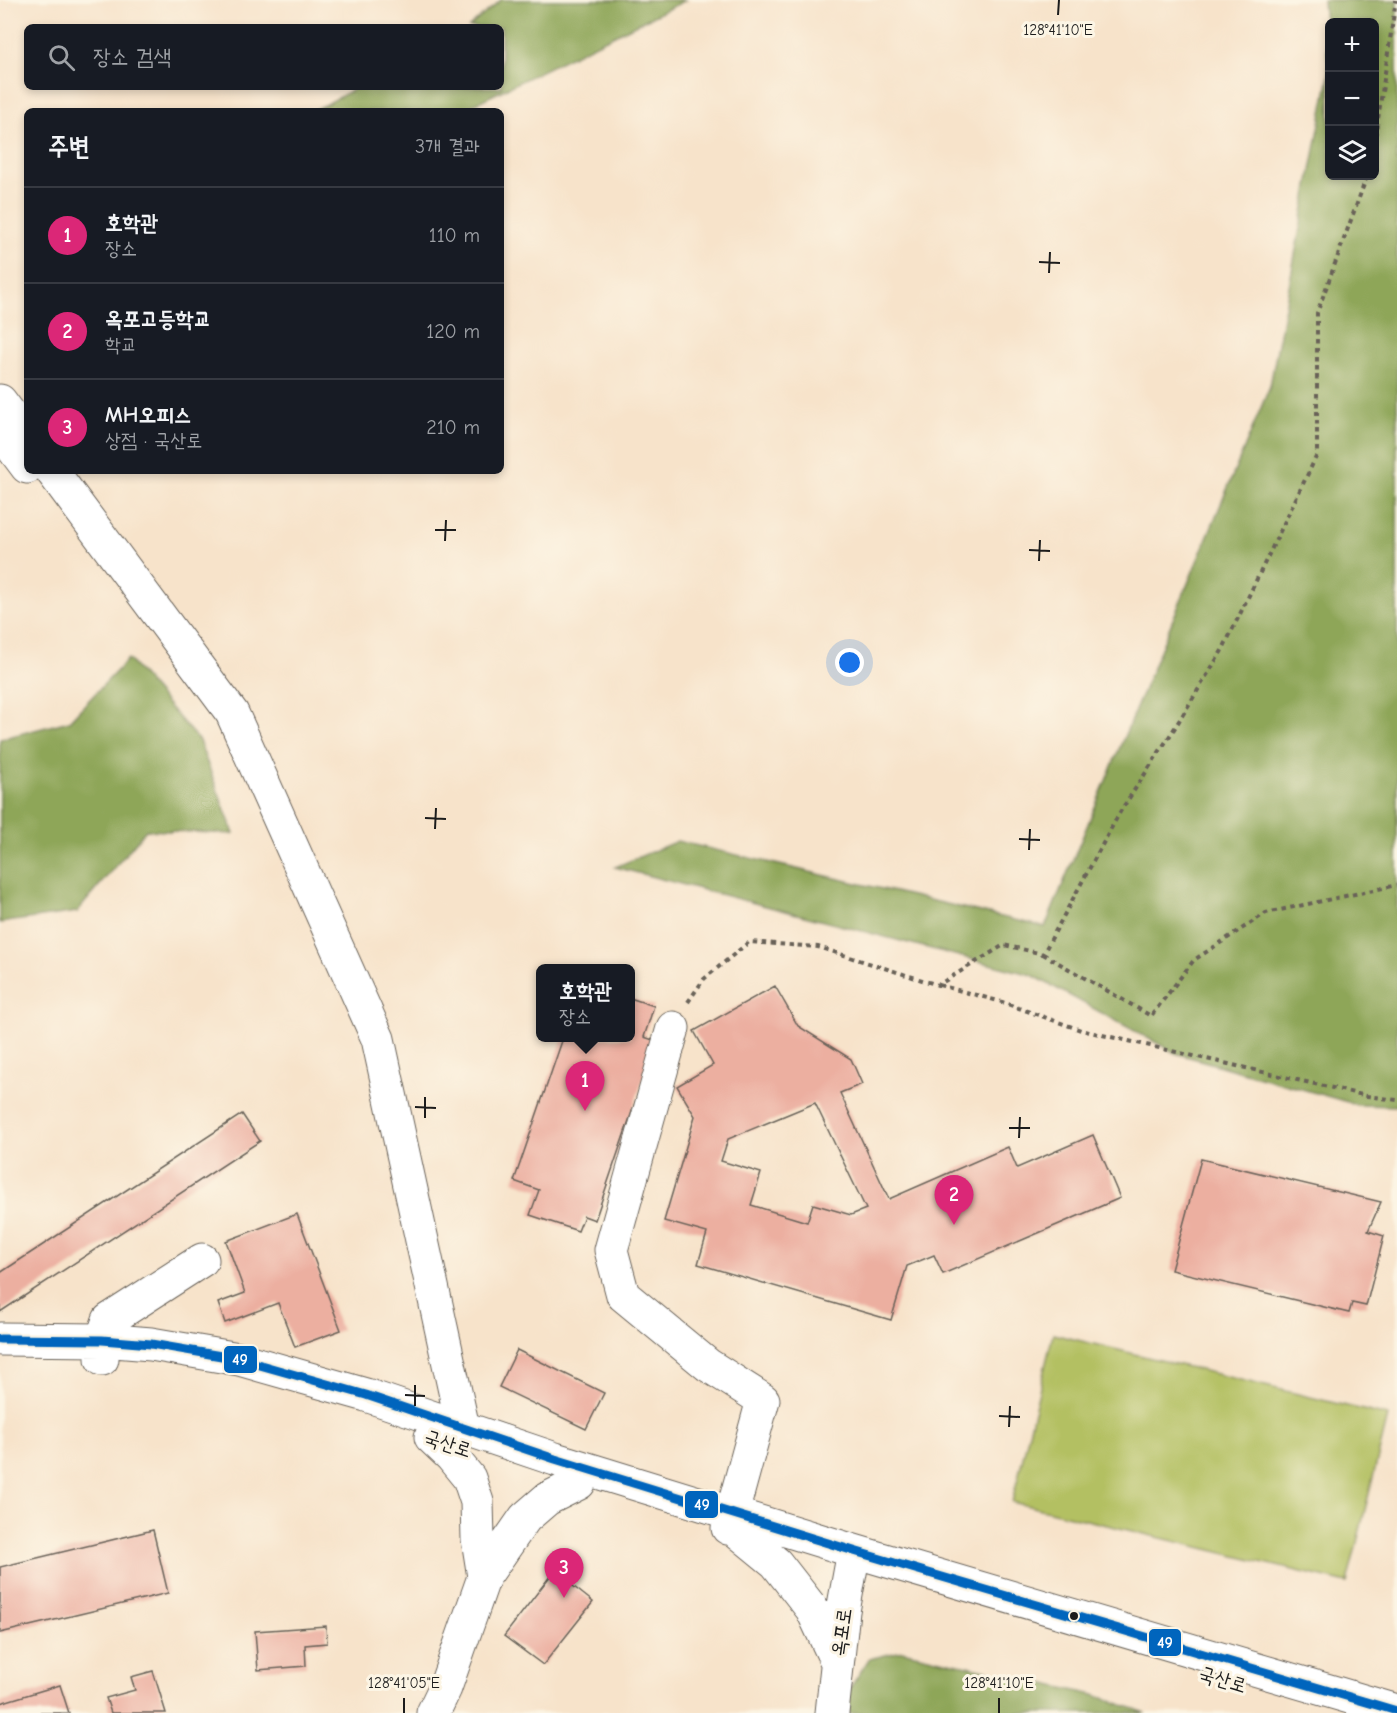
<!DOCTYPE html>
<html lang="ko">
<meta charset="utf-8">
<style>
body{margin:0;font-family:"Comic Neue","Poor Story",sans-serif;background:#242831;color:#f1f3f6}
.controls{position:absolute;right:18px;top:18px;display:grid;overflow:hidden;border-radius:9px;box-shadow:0 3px 9px #0003}
.controls button{width:54px;height:54px;display:grid;place-items:center;padding:0;border:0;border-bottom:2px solid #363941;background:#171b24;color:#f1f3f6;font:30px sans-serif}
.you{position:absolute;left:850px;top:663px;width:21px;height:21px;margin:-15px;border:4px solid #fff;border-radius:50%;background:#1a73e8;box-shadow:0 0 0 9px #1a73e833}
.badge{display:grid;place-items:center;width:39px;height:39px;border-radius:50%;background:#db2777;color:#fff;font-size:20px;font-weight:700}
.pin{position:absolute;translate:-50% -50px;filter:drop-shadow(0 2px 3px #0008)}
.pin::after{content:'';position:absolute;top:32px;width:21px;height:18px;background:inherit;clip-path:polygon(0 0,100% 0,50% 100%)}
.popup{position:absolute;left:536px;top:964px;width:99px;height:78px;box-sizing:border-box;display:grid;place-content:center;border-radius:9px;background:#171b24;filter:drop-shadow(0 2px 4px #0005);font-size:20px;white-space:nowrap;color:#9ea1a6}
.popup b{font-size:22px;color:#f1f3f6}
.popup::after{content:'';position:absolute;left:50%;top:100%;margin-left:-12px;border:12px solid transparent;border-top-color:#171b24}
.list{margin:0;padding:0;list-style:none}
h2{display:flex;justify-content:space-between;align-items:center;height:78px;margin:0;padding:0 24px;font-size:26px}
h2 small{font-size:20px;font-weight:400;color:#9ea1a6}
.list li{display:grid;grid-template-columns:39px 1fr auto;gap:18px;align-items:center;box-sizing:border-box;height:96px;padding:0 24px;border-top:2px solid #363941}
.list b{display:block;font-size:22px;white-space:nowrap}
.list p{margin:0;font-size:20px;white-space:nowrap;color:#9ea1a6}
.list em{font-size:20px;font-style:normal;color:#9ea1a6}
.icon{flex:none;width:33px;height:33px;fill:none;stroke:currentColor;stroke-width:2;stroke-linecap:round;stroke-linejoin:round}
.map{position:relative;flex:none;width:1397px;height:1713px;overflow:hidden}
.search{position:absolute;background:#171b24;box-shadow:0 3px 9px #0003;left:24px;top:24px;width:480px;height:66px;display:flex;align-items:center;gap:15px;box-sizing:border-box;padding:0 21px;border-radius:9px;color:#9ea1a6;font-size:22px}
.panel{position:absolute;background:#171b24;box-shadow:0 3px 9px #0003;left:24px;top:108px;width:480px;height:366px;border-radius:9px}
.map>svg:first-child{display:block}
.green{fill:#b3c062;stroke:#686e3f;stroke-width:1.5}
.forest{fill:#8ea658;stroke:#55613a;stroke-width:1.5;fill-rule:evenodd}
.building{fill:#ecafa0;fill-rule:evenodd}
.lines{fill:none;stroke-linecap:round;stroke-linejoin:round}
.minor-casing{stroke:#696259;stroke-width:35}
.path{stroke:#696259;stroke-width:4;stroke-dasharray:4.5 4.5;stroke-linecap:butt}
.minor{stroke:#fff;stroke-width:33}
.bus-1-casing{stroke:#fcf5e5;stroke-width:14}
.bus-1{stroke:#0065bd;stroke-width:9}
.ticks{fill:none;stroke:#1c1c1c;stroke-width:2}
.bus-dot{fill:#1c1c1c;stroke:#fcf5e5;stroke-width:2}
.labels{text-anchor:middle;stroke-width:6;stroke-linejoin:round;paint-order:stroke}
.street-label{font-size:20px;fill:#1c1c1c;stroke:#fcf5e5}
.ticks-label{font-size:15px;text-anchor:middle;fill:#1c1c1c;stroke:#fcf5e5;stroke-width:6;stroke-linejoin:round;paint-order:stroke}
.line-badge{stroke:#fcf5e5;stroke-width:2}
.badge-label{font-size:16px;text-anchor:middle;font-weight:bold;fill:#fff}
</style>
<div class="map">
<svg width="1397" height="1713" viewBox="0 0 1397 1713">
<rect width="100%" height="100%" fill="#fcf5e5"/>
<filter id="ink" filterUnits="userSpaceOnUse"><feTurbulence type="fractalNoise" baseFrequency=".0167" numOctaves="2"/><feDisplacementMap in="SourceGraphic" scale="12" xChannelSelector="R" yChannelSelector="G"/><feConvolveMatrix kernelMatrix="1 2 1 2 8 2 1 2 1" color-interpolation-filters="sRGB"/></filter>
<filter id="wash" filterUnits="userSpaceOnUse"><feTurbulence type="fractalNoise" baseFrequency=".008" numOctaves="4" result="noise"/><feDisplacementMap in="SourceGraphic" scale="24" xChannelSelector="R" yChannelSelector="G"/><feGaussianBlur stdDeviation="1.35" result="paint"/><feColorMatrix in="noise" values="0 0 0 0 0 0 0 0 0 0 0 0 0 0 0 0 0 1.4 0 .05"/><feComposite in="paint" operator="in"/></filter>
<g filter="url(#wash)">
<rect width="100%" height="100%" fill="#f7e3ca"/>
<path class="green" d="M1053,1334L1388,1416L1347,1583L1012,1502Z"/>
<path class="forest" d="M501,0H686L460,111H313L358,87H501V27H469Z
M1323,0H1397V1106L1358,1105L1175,1053L1032,975L615,867L677,841L1045,927L1270,386L1329,76ZM1374,22V176H1330V22Z
M128,659L199,741L234,834L146,830L77,912L0,923V739L69,721Z
M902,1651L1094,1695L1146,1713H845L844,1697L869,1659Z"/>
<g id="blocks">
<path class="building" d="M775,986L798,1026L851,1059L862,1084L840,1093L889,1199L1008,1147L1017,1168L1093,1135L1120,1198L943,1274L934,1255L907,1266L891,1320L698,1264L707,1233L664,1221L695,1116L677,1086L713,1065L694,1031ZM815,1103L866,1209L851,1215L813,1204L807,1222L751,1205L761,1173L721,1161L728,1139Z
M630,998L654,1006L644,1037L656,1041L595,1220L584,1216L578,1231L530,1215L539,1190L514,1181L563,1038H630Z
M242,1114L260,1141L0,1312V1273Z
M1201,1159L1381,1202L1368,1231L1384,1236L1366,1306L1352,1303L1349,1313L1171,1270Z
M297,1214L341,1330L295,1347L278,1303L225,1323L218,1303L245,1293L226,1241Z
M517,1350L604,1393L586,1429L499,1387Z
M153,1530L168,1593L0,1633V1567Z
M554,1571L593,1602L543,1665L504,1636Z
M326,1626L327,1643L305,1645L306,1666L258,1670L255,1631Z
M153,1671L166,1713H111L106,1698L135,1690L131,1677Z
M60,1685L69,1713H0V1703Z"/>
</g>
</g>
<g filter="url(#ink)">
<use href="#blocks" fill-opacity="0" stroke="#696259" stroke-width="1.5"/>
<g class="lines">
<defs>
<path id="minor" d="M0,401L27,437
M0,431L27,467
M52,471L232,713L378,1039L463,1428
M673,1028L611,1250L623,1295L708,1365L763,1400L728,1528
M0,1339L102,1340L151,1344L239,1359L366,1395L555,1459L854,1551L1397,1711
M102,1359V1340L109,1320L202,1260
M431,1437L451,1456L469,1478L477,1502L478,1539L484,1577
M737,1531L776,1563L812,1609L837,1662
M433,1713L445,1688L484,1577L525,1518L547,1499L579,1483
M832,1713L843,1611L854,1551"/>
</defs>
<use href="#minor" class="minor-casing"/>
<path class="path" d="M1374,145L1396,0
M1043,954L1151,1016L1194,960L1266,913L1397,885
M939,985L1002,1002L1081,1030L1367,1096L1397,1100
M688,1002L704,979L749,942L818,947L938,985L1004,945L1043,954L1120,812L1171,734L1223,649L1317,455V313L1367,176"/>
<use href="#minor" class="minor"/>
<defs>
<path id="bus-1" d="M0,1339L102,1340L151,1344L239,1359L366,1395L555,1459L854,1551L1397,1711"/>
</defs>
<use href="#bus-1" class="bus-1-casing"/>
<use href="#bus-1" class="bus-1"/>
</g>
</g>
<path class="ticks" d="M1058,15L1059,0M1039,262L1060,263M1049,273L1050,252M435,530H456M445,541L446,520M1029,550L1050,551M1039,561L1040,540M425,818L446,819M435,829L436,808M1019,839L1040,840M1029,850L1030,829M415,1107L436,1108M425,1118V1097M1009,1128H1030M1019,1138L1020,1117M405,1395L425,1396M415,1406V1385M999,1416L1020,1417M1009,1427L1010,1406M404,1713V1698M999,1713V1698"/>
<circle class="bus-dot" cx="1074" cy="1616" r="5"/>
<g class="labels">
<g class="street-label">
<text transform="translate(448 1443) rotate(18)" y="7">국산로</text>
<text transform="translate(841 1632) rotate(-82)" y="7">옥포로</text>
<text transform="translate(1223 1679) rotate(17)" y="7">국산로</text>
</g>
</g>
<g class="ticks-label">
<text x="1058" y="35">128°41'10"E</text>
<text x="404" y="1688">128°41'05"E</text>
<text x="999" y="1688">128°41'10"E</text>
</g>
<g class="line-badge">
<rect x="223" y="1345" width="35" height="29" rx="6" fill="#0065bd"/>
<rect x="684" y="1490" width="35" height="29" rx="6" fill="#0065bd"/>
<rect x="1148" y="1628" width="34" height="29" rx="6" fill="#0065bd"/>
</g>
<g class="badge-label">
<text x="240" y="1365">49</text>
<text x="702" y="1510">49</text>
<text x="1165" y="1648">49</text>
</g>
</svg>
<div class="controls">
<button>+</button>
<button>−</button>
<button><svg class="icon" aria-label="layers" viewBox="0 0 24 24"><path d="M12 4l9 5-9 5-9-5zM3 14l9 5 9-5"/></svg></button>
</div>
<div class="you"></div>
<div class="pin badge" style="left:585px;top:1111px">1</div>
<div class="popup"><b>호학관</b>장소</div>
<div class="pin badge" style="left:954px;top:1225px">2</div>
<div class="pin badge" style="left:564px;top:1598px">3</div>
<div class="search"><svg class="icon" aria-label="search" viewBox="0 0 24 24"><circle cx="10" cy="10" r="6"/><path d="M15 15l6 6"/></svg>장소 검색</div>
<section class="panel">
<h2>주변<small>3개 결과</small></h2>
<ul class="list">
<li><span class="badge">1</span><div><b>호학관</b><p>장소</p></div><em>110 m</em></li>
<li><span class="badge">2</span><div><b>옥포고등학교</b><p>학교</p></div><em>120 m</em></li>
<li><span class="badge">3</span><div><b>MH오피스</b><p>상점 · 국산로</p></div><em>210 m</em></li>
</ul>
</section>
</div>
